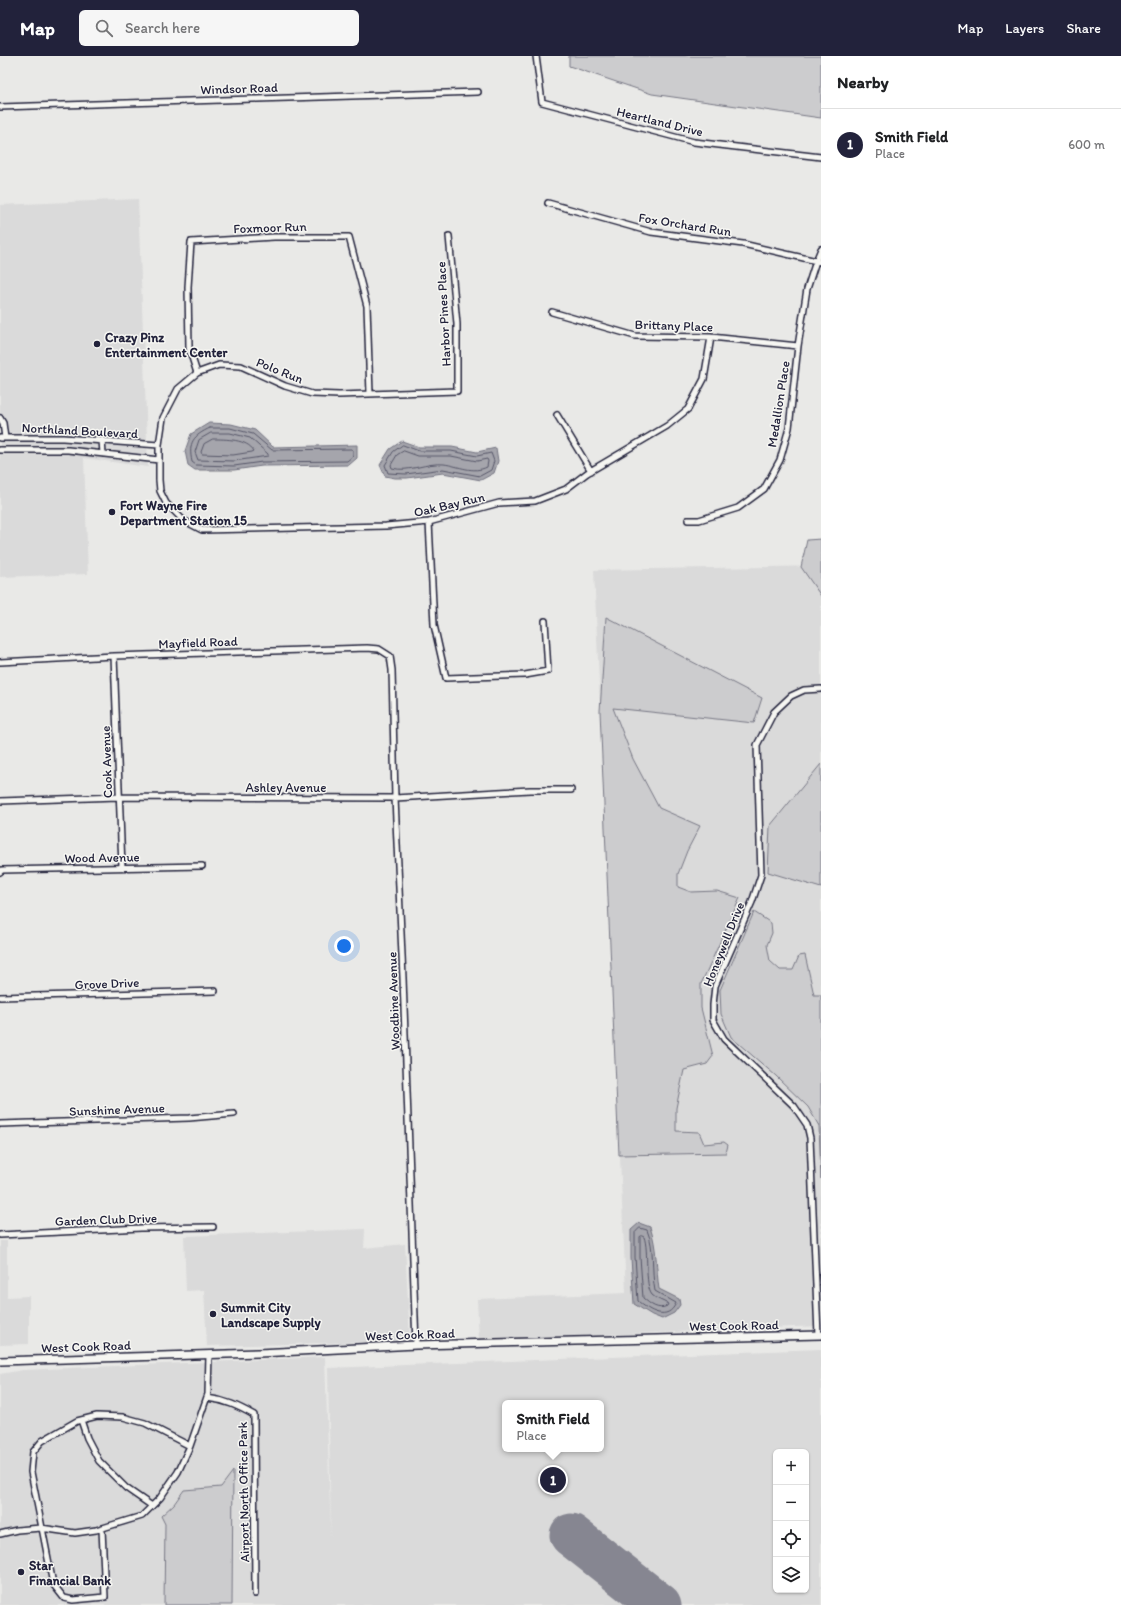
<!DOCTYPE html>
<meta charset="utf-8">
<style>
body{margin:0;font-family:Itim,sans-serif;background:#f6f6f6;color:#202124}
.controls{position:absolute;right:12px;bottom:12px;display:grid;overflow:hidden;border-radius:6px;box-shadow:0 1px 3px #0004}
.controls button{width:36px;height:36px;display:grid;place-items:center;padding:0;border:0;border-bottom:1px solid #e0e0e0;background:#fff;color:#202124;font:20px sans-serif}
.you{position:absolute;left:344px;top:890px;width:14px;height:14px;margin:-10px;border:3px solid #fff;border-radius:50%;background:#1a73e8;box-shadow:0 0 0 6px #1a73e833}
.badge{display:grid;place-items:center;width:26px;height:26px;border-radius:50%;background:#22223b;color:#fff;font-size:13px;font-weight:700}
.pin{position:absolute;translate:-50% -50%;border:2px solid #fff;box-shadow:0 1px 4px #0006}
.popup{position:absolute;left:502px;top:1344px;width:102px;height:52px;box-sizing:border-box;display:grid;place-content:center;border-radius:6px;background:#fff;filter:drop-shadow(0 1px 3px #0005);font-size:13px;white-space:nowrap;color:#757577}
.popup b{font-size:15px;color:#202124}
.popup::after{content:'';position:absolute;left:50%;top:100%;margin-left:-8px;border:8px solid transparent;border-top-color:#fff}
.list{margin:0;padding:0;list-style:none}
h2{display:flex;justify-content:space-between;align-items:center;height:52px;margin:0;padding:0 16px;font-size:17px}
h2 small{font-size:13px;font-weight:400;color:#757577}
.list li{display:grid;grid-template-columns:26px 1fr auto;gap:12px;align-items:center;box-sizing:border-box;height:72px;padding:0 16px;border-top:1px solid #e0e0e0}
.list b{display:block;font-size:15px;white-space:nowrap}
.list p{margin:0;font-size:13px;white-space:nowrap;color:#757577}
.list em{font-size:13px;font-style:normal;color:#757577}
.icon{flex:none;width:22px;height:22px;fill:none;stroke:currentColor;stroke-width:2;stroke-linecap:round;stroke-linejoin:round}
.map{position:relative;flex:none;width:821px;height:1549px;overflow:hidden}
header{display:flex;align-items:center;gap:24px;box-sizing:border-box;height:56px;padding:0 20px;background:#22223b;color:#fff}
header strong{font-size:19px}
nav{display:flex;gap:22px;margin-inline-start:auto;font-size:14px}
.search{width:280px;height:36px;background:#f6f6f6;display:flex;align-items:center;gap:10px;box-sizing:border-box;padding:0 14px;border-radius:6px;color:#757577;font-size:15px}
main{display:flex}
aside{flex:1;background:#fff}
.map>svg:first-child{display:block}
.built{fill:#dadada;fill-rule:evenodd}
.green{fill:#ccccce;stroke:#777784}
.water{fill:#a5a5ac;stroke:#71717f}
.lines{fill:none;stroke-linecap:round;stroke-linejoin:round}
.shore{stroke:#565668;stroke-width:1}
.runway{stroke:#868691;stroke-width:43}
.street-casing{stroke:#22223b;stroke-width:8}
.secondary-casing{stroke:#22223b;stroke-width:10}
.street{stroke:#f6f6f2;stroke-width:5}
.secondary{stroke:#f6f6f2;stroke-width:7}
.poi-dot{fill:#22223b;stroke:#f6f6f2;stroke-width:1.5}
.labels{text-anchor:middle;stroke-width:3;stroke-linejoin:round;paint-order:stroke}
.street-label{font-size:13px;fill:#22223b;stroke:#f6f6f2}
.poi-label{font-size:13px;font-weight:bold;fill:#22223b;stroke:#f6f6f2;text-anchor:start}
</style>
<header>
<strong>Map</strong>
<div class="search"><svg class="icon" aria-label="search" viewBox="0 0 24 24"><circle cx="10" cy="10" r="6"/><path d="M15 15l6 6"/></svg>Search here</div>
<nav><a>Map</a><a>Layers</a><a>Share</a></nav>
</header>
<main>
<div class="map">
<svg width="821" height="1549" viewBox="0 0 821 1549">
<rect width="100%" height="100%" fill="#e9e9e7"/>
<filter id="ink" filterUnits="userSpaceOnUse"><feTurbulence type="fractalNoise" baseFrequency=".025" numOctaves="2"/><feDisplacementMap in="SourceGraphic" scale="8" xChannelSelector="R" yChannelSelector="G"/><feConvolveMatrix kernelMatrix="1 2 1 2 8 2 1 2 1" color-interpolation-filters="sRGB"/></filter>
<g filter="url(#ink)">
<path class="built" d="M138,143L148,411L84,402L88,518L0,521V149Z
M821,510V1270L479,1284L477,1243L626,1237L594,514Z
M365,1173L364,1192L405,1188L410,1285L207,1290L204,1234L186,1235L184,1180Z
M0,1185H7V1241L29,1240V1288L0,1289Z
M821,1293V1549H0V1318L23,1314L325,1301L331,1482L328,1312ZM505,1347H601V1393H505ZM776,1396H806V1534H776Z"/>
<path class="green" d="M569,0H821V62L652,38L569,10Z
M821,483V540L801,511L807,484Z
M606,561L762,642L754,667L613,652L633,703L659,752L700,770L687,795L678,818V831L691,836L717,835L740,842L701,928V952L713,1000L707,1008L684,1014L676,1052V1075L699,1076L704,1088L724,1086L728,1089L726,1097L619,1099L600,655Z
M821,708V832L768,816L770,770Z
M754,856L771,867L772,877L767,889L770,905L780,914H793L799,900L805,899L814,939H821V1123L819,1070L808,1051L776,1020L731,981L721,958L720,934Z
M233,1415L232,1549H164L165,1468L161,1460L174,1448L184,1434L221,1431Z"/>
<path class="water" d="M209,367L231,368L255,374L273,391L357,389V402L349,409L262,410L234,414H195L188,409L185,395L191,378Z
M402,385L419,391H452L477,396L496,392L498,405L494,417L481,424L443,417L407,422H395L385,420L380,409L390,393Z
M639,1167L650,1171C657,1191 656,1212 659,1233L679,1243L680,1249L674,1257L662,1263L652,1259L634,1248L631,1202V1174Z"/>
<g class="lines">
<path class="shore" d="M210,372H230L253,378L272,394L351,393L353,394V400L347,405L262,406L234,410L196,409L192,406C188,386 193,380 210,372Z
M211,377H230L250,382L268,398V400L234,405L198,404L195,396L199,384Z
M213,383C226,383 247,383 254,395L252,396L233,399L202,398L201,396L204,388Z
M403,389L419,395H451L477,400L491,397L494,405L491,414L480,420L443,413L406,418L388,417L385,409L393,396Z
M404,395L418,400H451L477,405L487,403L488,405L487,411C473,418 459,410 444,408C427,406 409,417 392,412L391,409L397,399Z
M640,1172L647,1174C655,1193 651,1215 655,1235L676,1247C668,1266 649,1255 638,1245L635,1201V1177Z
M642,1180L644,1181C649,1194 644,1229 652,1239C656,1243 663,1245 668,1248L667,1250C658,1255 650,1248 643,1242L640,1201V1181Z"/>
<path class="runway" d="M571,1479L660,1549"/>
<defs>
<path id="street" d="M536,0L542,46L694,86L821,101
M0,51L478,36
M548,147L651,176L743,188L821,206
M449,180L457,268V335L339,339L312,338L285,330L241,310L219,309L197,317L178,333L163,362L159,389V424L160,435L166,447L183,464L202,474L386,470L429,466L499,447L535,445L566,433L587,417L667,370L688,353L704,323L711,281
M552,256L635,280L711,281L798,290
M197,317L189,292L188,231L191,186L274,181H349L367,250L370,338
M557,359L591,415
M0,362L3,367L5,382
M0,382H63L159,389
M102,384L103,398
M0,394H68L159,404
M688,464H699L738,452L764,433L780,404L789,372L798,290L807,233L816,205L821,193
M429,466L434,569L446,622L525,619L548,615L545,565
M114,600L122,811
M0,606L114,600L367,592L379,593L390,600L392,614L395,742L403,922L416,1289
M0,745L118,741L395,742L530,734H571
M0,816L2,814L202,810
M0,941L215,935
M0,1068L189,1062L234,1058
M0,1179L141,1172L213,1171
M818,1279L810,1082L807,1069L794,1050L724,983L713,964V949L715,930L752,846L761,819L757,689L774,656L791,640L804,634L821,633
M207,1342C225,1344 238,1350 254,1359L255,1538
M81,1364L87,1382L99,1405L126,1432L152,1450
M102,1473L105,1541L73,1544L64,1542L53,1528L31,1416L33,1396L42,1385L77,1365L97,1360L123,1361L145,1367L190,1390
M0,1478L17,1474L41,1472L75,1477L96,1474L142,1460L160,1442L178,1416L190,1390L208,1338L209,1298"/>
<path id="secondary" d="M0,1305L259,1297L416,1289L821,1279"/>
</defs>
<use href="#street" class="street-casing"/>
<use href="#secondary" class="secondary-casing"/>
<use href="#street" class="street"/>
<use href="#secondary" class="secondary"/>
</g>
</g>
<g class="poi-dot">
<circle cx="97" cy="288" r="4"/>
<circle cx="112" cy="456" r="4"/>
<circle cx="213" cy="1258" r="4"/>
<circle cx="21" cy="1516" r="4"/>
</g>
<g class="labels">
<g class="street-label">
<text transform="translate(239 32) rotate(-2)" y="5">Windsor Road</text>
<text transform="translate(660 65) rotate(14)" y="5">Heartland Drive</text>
<text transform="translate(685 168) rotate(9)" y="5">Fox Orchard Run</text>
<text transform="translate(270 171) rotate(-2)" y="5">Foxmoor Run</text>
<text transform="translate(443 258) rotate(-93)" y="5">Harbor Pines Place</text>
<text transform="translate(674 269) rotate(2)" y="5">Brittany Place</text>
<text transform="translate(280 314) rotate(22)" y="5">Polo Run</text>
<text transform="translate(778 348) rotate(-81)" y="5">Medallion Place</text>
<text transform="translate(80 374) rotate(3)" y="5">Northland Boulevard</text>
<text transform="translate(449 448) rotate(-13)" y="5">Oak Bay Run</text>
<text transform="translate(198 586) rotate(-2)" y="5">Mayfield Road</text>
<text transform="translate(106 706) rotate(-92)" y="5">Cook Avenue</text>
<text x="286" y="736">Ashley Avenue</text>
<text transform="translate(102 801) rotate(-1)" y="5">Wood Avenue</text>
<text transform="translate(723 888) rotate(-68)" y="5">Honeywell Drive</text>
<text transform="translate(107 927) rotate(-2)" y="5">Grove Drive</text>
<text transform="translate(393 945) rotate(-92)" y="5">Woodbine Avenue</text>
<text transform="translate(117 1053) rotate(-2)" y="5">Sunshine Avenue</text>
<text transform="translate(106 1163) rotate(-2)" y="5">Garden Club Drive</text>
<text transform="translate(734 1269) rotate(-1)" y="5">West Cook Road</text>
<text transform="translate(410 1278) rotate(-2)" y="5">West Cook Road</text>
<text transform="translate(86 1290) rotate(-2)" y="5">West Cook Road</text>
<text transform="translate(243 1436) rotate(-91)" y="5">Airport North Office Park</text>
</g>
<g class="poi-label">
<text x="105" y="286">Crazy Pinz<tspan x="105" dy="15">Entertainment Center</tspan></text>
<text x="120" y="454">Fort Wayne Fire<tspan x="120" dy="15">Department Station 15</tspan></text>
<text x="221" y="1256">Summit City<tspan x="221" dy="15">Landscape Supply</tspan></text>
<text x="29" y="1514">Star<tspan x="29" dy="15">Financial Bank</tspan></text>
</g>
</g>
</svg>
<div class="controls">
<button>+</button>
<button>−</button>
<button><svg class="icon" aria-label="locate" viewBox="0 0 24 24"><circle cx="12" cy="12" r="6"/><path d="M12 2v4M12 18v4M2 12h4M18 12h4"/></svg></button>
<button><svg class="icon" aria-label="layers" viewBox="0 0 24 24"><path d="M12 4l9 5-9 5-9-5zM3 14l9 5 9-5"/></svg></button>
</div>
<div class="you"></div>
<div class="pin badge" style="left:553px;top:1424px">1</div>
<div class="popup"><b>Smith Field</b>Place</div>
</div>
<aside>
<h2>Nearby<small></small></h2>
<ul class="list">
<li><span class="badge">1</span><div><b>Smith Field</b><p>Place</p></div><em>600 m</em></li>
</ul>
</aside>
</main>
